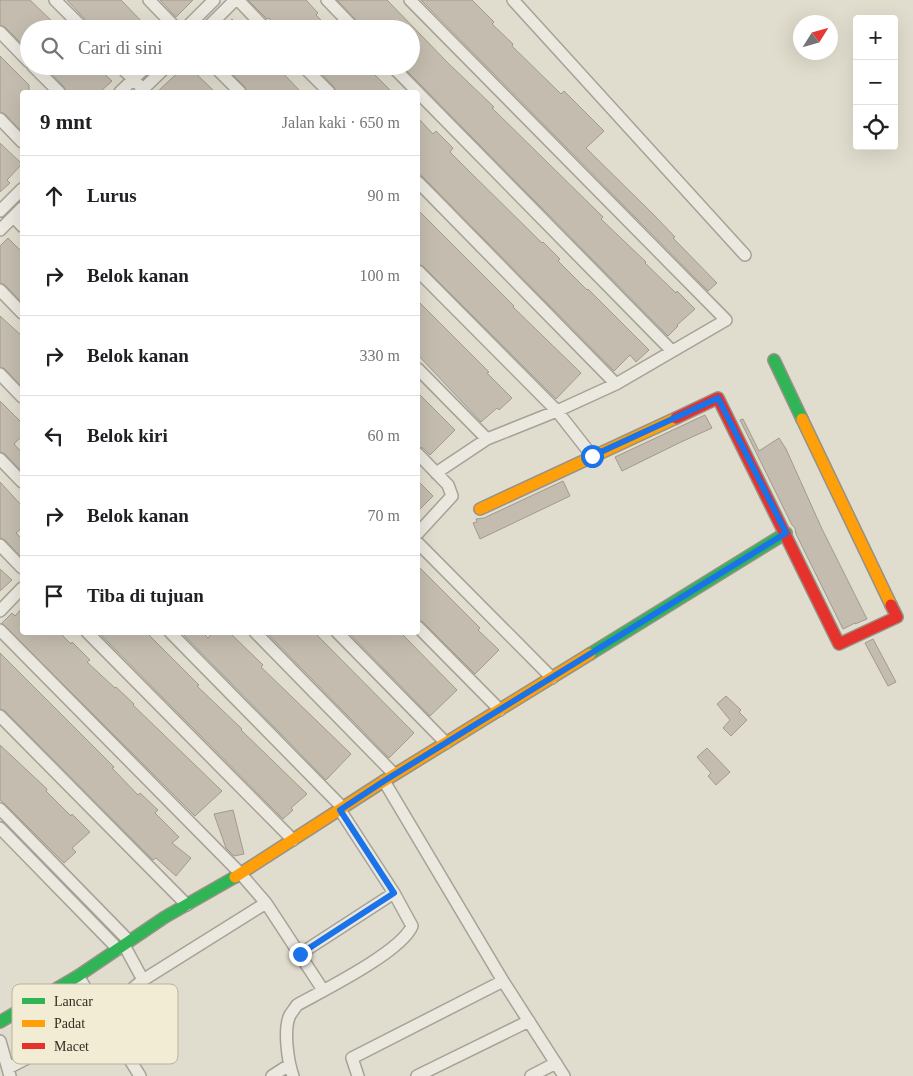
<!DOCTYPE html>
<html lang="id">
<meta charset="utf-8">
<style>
body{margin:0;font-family:"Times New Roman",serif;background:#f2f2f2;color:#202124}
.controls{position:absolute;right:15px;top:15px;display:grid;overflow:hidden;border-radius:5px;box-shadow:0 5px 20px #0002}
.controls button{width:45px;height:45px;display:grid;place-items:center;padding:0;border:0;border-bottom:1px solid #e0e0e0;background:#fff;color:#202124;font:25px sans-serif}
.compass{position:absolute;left:793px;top:15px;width:45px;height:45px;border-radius:50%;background:#fff;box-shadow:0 5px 20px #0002;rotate:53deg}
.stop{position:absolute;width:15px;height:15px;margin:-11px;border:4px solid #1a73e8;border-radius:50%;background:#fff}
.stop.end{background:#1a73e8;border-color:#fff;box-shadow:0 1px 5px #0008}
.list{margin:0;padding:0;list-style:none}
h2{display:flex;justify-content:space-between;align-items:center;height:65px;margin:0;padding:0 20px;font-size:21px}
h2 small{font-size:16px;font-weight:400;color:#757577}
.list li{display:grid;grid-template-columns:32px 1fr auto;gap:15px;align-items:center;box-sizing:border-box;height:80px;padding:0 20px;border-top:1px solid #e0e0e0}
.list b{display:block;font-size:19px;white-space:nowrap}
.list em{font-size:16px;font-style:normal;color:#757577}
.icon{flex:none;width:28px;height:28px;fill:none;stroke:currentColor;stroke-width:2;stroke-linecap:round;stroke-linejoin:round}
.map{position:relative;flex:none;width:913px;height:1076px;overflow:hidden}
.search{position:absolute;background:#fff;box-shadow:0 5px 20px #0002;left:20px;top:20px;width:400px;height:55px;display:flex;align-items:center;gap:12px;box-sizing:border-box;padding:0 18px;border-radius:28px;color:#757577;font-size:19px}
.panel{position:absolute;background:#fff;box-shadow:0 5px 20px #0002;left:20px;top:90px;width:400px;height:545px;border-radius:5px}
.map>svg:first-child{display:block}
.building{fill:#c4bdaf;stroke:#a1998e}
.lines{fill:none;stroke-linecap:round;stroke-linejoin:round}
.street-casing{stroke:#a7a297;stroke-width:14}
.fast-casing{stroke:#969287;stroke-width:14}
.slow-casing{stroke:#969287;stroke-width:14}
.jam-casing{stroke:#969287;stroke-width:14}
.street{stroke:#eae8df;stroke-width:11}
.fast{stroke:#30b455;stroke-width:11}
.slow{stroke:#ff9f0a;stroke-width:11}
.jam{stroke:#e5322d;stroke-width:11}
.route{stroke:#1a73e8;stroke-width:6}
.key{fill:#f2ecd5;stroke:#b9b29f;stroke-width:1}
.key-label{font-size:14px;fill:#352c20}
</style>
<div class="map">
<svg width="913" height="1076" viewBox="0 0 913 1076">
<rect width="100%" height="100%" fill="#e1ddce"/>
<path class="building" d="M0,0H30L60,29H29V51L5,27L0,25Z
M67,0H121L149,29H94Z
M160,0H193L176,17Z
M248,0H306L318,13L316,15L330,29H278L269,18L267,19Z
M337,0H387L448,63L494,107L492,108L603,217L601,219L646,262L645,263L676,293L677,291L695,309L677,325L678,326L668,336L406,70L418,58L411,51V29H362L360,24Z
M421,0H472L494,22L492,24L513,44L512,46L561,94L564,91L604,131L586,148L654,215L675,237L673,238L717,283L708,291Z
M232,19L242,29H223Z
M0,56L29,85V92H22V132L5,114L0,112Z
M46,66H96L112,81L100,92H66L64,87L45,67Z
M185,66H188L215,92H157Z
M234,66H276L301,92H247L245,87L229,71Z
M320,66H366L392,92H336L334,87L317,69Z
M418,118L433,134L436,131L453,148L450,152L471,173L542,243L543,242L560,259L558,261L587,290L588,289L649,350L636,362L630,355L614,371L423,177L418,173Z
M0,143L22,164L7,180L10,183L0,192Z
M418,210L514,306L513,307L581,373L556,399L423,266L418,264Z
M8,238L22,252V303L5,285L0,283V246Z
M418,301L489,372L487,373L512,398L499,410L497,408L481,422L418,355Z
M0,316L22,336V387L5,369L0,367Z
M418,393L455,430L430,455L423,448L418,447Z
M0,401L22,423V436L14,444L22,453V472L5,454L0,452Z
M705,415L712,428L681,442L622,471L615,457Z
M743,419L759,451L779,438L786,449L822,529L867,619L855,624V623L843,629L796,534L795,528L792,525L740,420Z
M418,481L433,496L418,511Z
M563,481L570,496L480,539L473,523L477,522L476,519L484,518Z
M0,482L22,506V528L16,533L22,539V558L5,540L0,538Z
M418,566L480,628L478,630L499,650L475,674L423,622L418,620Z
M0,569L12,580L0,591Z
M22,608V632H59L71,644L72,642L90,660L87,662L115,688L116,687L134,704L133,705L222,791L195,816L2,623L12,613L15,616Z
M98,632H146L199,685L197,686L242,729L241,730L307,794L291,808L293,810L283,819Z
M181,632H202L208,638L213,632H229L263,665L261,667L351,754L326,780Z
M266,632H314L414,733L389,758Z
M348,632H400L457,690L430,716Z
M873,639L896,682L888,686L865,643Z
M0,653L114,767L112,768L138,795L140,793L158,810L155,813L179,837L172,843L191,858L176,876L156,858L153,860L5,711L0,709Z
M726,696L741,710L739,712L747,720L731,736L723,728L730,720L717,704Z
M0,745L47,789L46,791L71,816L72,814L90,832L72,848L76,852L64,863L5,804L0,800Z
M707,748L730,772L716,785L708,776L711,773L697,757Z
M233,810L244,854L234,856L226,848L214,814Z"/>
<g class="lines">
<defs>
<path id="street" d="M55,0L84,29
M149,0L177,29
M238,0L266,29
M327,0L355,29
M410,0L726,320L616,384L557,411L487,439L436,473
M513,0L745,255
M185,29L214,0
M206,29L235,0
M0,32L29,62
M33,66L59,92
M120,66L138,84
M214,66L240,92
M303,66L329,92
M392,66L672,351
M120,92L147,66
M140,92L167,66
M0,119L22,142
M418,182L616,384
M0,211L22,189
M14,217L22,226
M0,230L22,208
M418,271L557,411L593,457
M0,290L22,313
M418,369L487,439
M0,374L22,397
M418,454L448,485L452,496L418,533
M0,459L22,482
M418,543L552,678
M0,545L22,568
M0,611L22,588
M418,627L500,710
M0,630L240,873L266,903L143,980L103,1013L49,1047L8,1068
M87,632L293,840
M170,632L343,808
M255,632L394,774
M337,632L446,743
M0,716L187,905
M384,781L503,981L564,1076
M0,809L129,941
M0,828L118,949
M266,903L323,990
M124,945L143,980
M300,954L394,893
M78,976L140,1076
M0,1041L10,1076
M272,1076L289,1065
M293,1076C288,1062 283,1029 290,1015C292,1012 295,1008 297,1005C324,990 401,952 412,926L394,893L340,810
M358,1076L352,1058L503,981
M417,1076L529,1021
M531,1076L556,1063"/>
<path id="fast" d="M774,360L802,419
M590,654L786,533
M0,1022L78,976L165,917L235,877"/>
<path id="slow" d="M802,419L891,605
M480,509L676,418
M235,877L384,781L590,654"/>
<path id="jam" d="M676,418L718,398L839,644L897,617L891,605"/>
</defs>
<use href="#street" class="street-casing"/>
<use href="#fast" class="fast-casing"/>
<use href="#slow" class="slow-casing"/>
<use href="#jam" class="jam-casing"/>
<use href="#street" class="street"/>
<use href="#fast" class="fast"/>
<use href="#slow" class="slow"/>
<use href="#jam" class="jam"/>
</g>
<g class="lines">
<path class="route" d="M300,954L394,893L340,810L384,781L786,533L718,398L592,456"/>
</g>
<rect x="12" y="984" width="166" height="80" rx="8" class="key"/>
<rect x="22" y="998" width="23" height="6" fill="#30b455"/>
<rect x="22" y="1020" width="23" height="7" fill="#ff9f0a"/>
<rect x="22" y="1043" width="23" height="6" fill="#e5322d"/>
<g class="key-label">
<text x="54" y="1006">Lancar</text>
<text x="54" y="1028">Padat</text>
<text x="54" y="1051">Macet</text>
</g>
</svg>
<div class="controls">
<button>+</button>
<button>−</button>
<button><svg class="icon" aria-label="locate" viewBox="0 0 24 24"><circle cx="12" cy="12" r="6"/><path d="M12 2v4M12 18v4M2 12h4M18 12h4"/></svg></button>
</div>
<svg class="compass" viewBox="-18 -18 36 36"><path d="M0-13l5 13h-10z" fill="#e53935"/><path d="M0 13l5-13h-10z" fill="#757577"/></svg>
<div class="stop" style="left:592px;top:456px"></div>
<div class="stop end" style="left:300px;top:954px"></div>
<div class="search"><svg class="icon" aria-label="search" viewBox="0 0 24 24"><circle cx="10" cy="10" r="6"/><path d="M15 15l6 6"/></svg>Cari di sini</div>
<section class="panel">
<h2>9 mnt<small>Jalan kaki · 650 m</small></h2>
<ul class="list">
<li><svg class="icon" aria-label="ahead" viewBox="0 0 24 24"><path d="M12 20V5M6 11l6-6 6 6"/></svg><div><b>Lurus</b></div><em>90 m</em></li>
<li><svg class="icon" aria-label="right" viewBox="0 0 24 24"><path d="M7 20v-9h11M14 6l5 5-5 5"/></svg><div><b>Belok kanan</b></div><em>100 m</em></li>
<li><svg class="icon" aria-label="right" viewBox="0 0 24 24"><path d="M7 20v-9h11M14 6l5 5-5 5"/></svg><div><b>Belok kanan</b></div><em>330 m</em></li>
<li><svg class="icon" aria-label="left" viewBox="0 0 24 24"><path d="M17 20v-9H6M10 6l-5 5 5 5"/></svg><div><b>Belok kiri</b></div><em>60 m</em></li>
<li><svg class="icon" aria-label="right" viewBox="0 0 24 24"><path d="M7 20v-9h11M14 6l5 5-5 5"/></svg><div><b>Belok kanan</b></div><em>70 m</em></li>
<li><svg class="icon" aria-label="arrive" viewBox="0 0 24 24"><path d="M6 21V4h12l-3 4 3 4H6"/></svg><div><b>Tiba di tujuan</b></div></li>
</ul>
</section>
</div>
